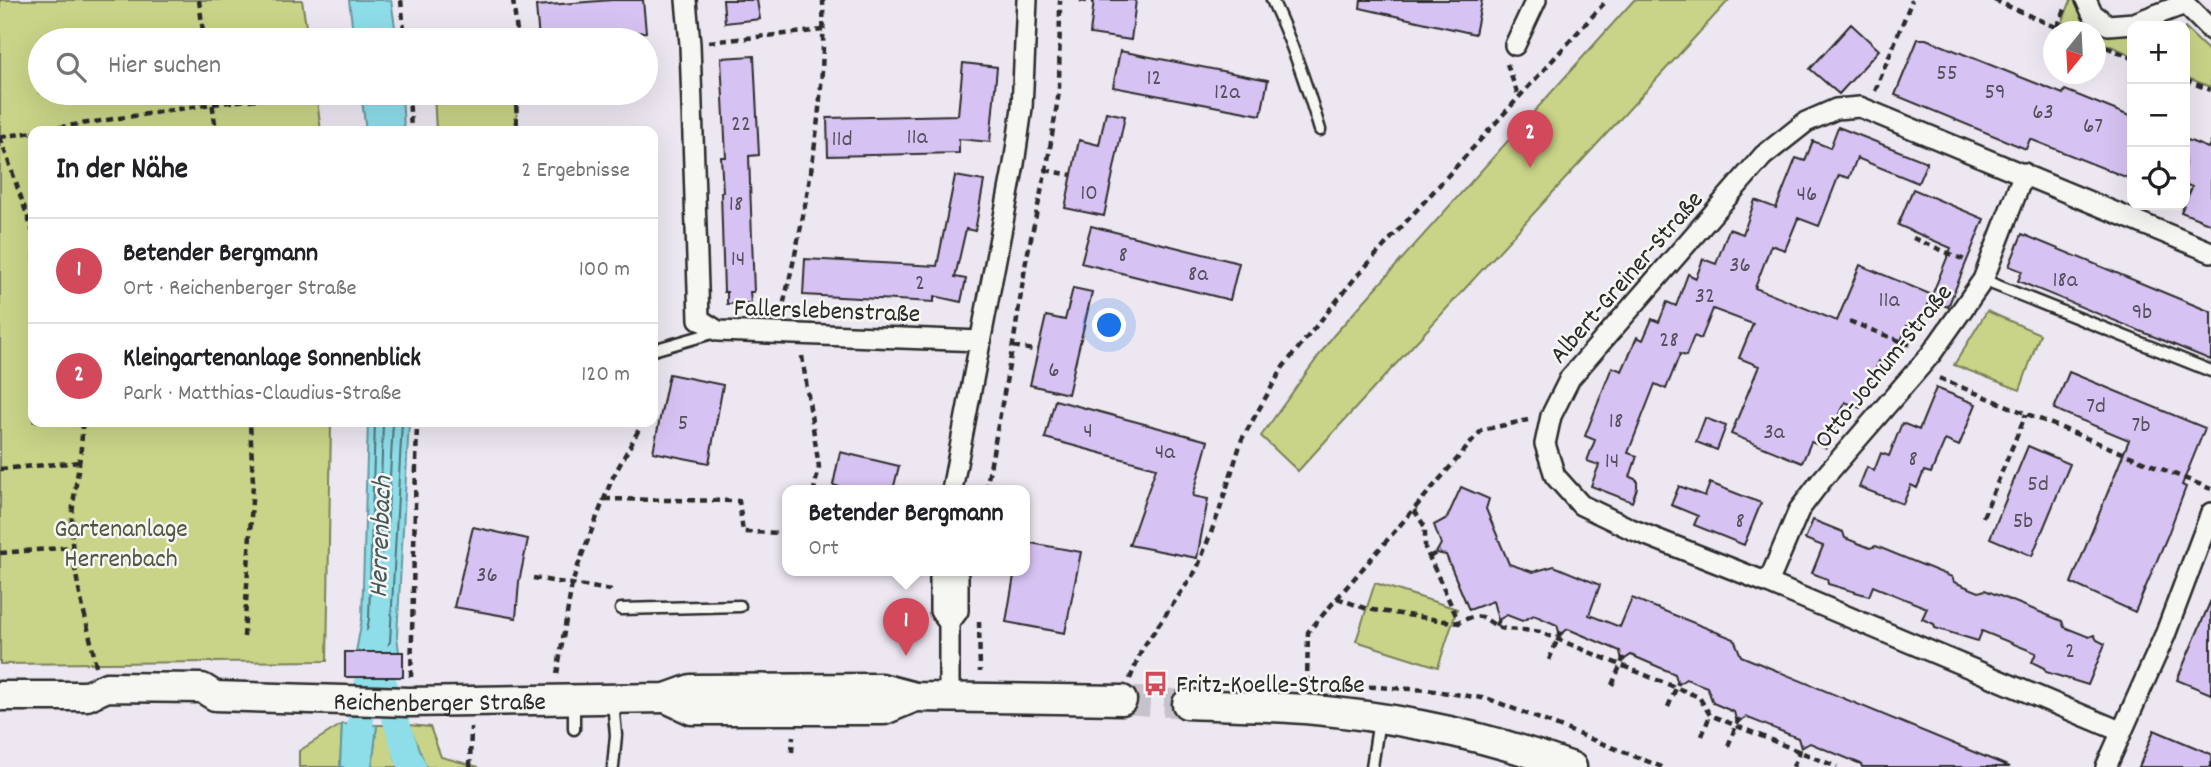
<!DOCTYPE html>
<html lang="de">
<meta charset="utf-8">
<style>
body{margin:0;font-family:Dekko,sans-serif;background:#f6f6f6;color:#202124}
.controls{position:absolute;right:21px;top:21px;display:grid;overflow:hidden;border-radius:14px;box-shadow:0 7px 28px #0002}
.controls button{width:63px;height:63px;display:grid;place-items:center;padding:0;border:0;border-bottom:2px solid #e0e0e0;background:#fff;color:#202124;font:35px sans-serif}
.compass{position:absolute;left:2043px;top:21px;width:63px;height:63px;border-radius:50%;background:#fff;box-shadow:0 7px 28px #0002;rotate:198deg}
.you{position:absolute;left:1110px;top:326px;width:24px;height:24px;margin:-18px;border:5px solid #fff;border-radius:50%;background:#1a73e8;box-shadow:0 0 0 10px #1a73e833}
.badge{display:grid;place-items:center;width:46px;height:46px;border-radius:50%;background:#d1495b;color:#fff;font-size:23px;font-weight:700}
.pin{position:absolute;translate:-50% -58px;filter:drop-shadow(0 2px 4px #0008)}
.pin::after{content:'';position:absolute;top:37px;width:24px;height:21px;background:inherit;clip-path:polygon(0 0,100% 0,50% 100%)}
.popup{position:absolute;left:782px;top:485px;width:248px;height:91px;box-sizing:border-box;display:grid;place-content:center;border-radius:14px;background:#fff;filter:drop-shadow(0 2px 5px #0005);font-size:23px;white-space:nowrap;color:#757577}
.popup b{font-size:26px;color:#202124}
.popup::after{content:'';position:absolute;left:50%;top:100%;margin-left:-14px;border:14px solid transparent;border-top-color:#fff}
.list{margin:0;padding:0;list-style:none}
h2{display:flex;justify-content:space-between;align-items:center;height:91px;margin:0;padding:0 28px;font-size:30px}
h2 small{font-size:23px;font-weight:400;color:#757577}
.list li{display:grid;grid-template-columns:46px 1fr auto;gap:21px;align-items:center;box-sizing:border-box;height:105px;padding:0 28px;border-top:2px solid #e0e0e0}
.list b{display:block;font-size:26px;white-space:nowrap}
.list p{margin:0;font-size:23px;white-space:nowrap;color:#757577}
.list em{font-size:23px;font-style:normal;color:#757577}
.icon{flex:none;width:38px;height:38px;fill:none;stroke:currentColor;stroke-width:2;stroke-linecap:round;stroke-linejoin:round}
.map{position:relative;flex:none;width:2211px;height:767px;overflow:hidden}
.search{position:absolute;background:#fff;box-shadow:0 7px 28px #0002;left:28px;top:28px;width:630px;height:77px;display:flex;align-items:center;gap:18px;box-sizing:border-box;padding:0 24px;border-radius:38px;color:#757577;font-size:26px}
.panel{position:absolute;background:#fff;box-shadow:0 7px 28px #0002;left:28px;top:126px;width:630px;height:301px;border-radius:14px}
.map>svg:first-child{display:block}
.green{fill:#c9d488;stroke:#7a805a;stroke-width:2}
.water{fill:#8edeea;stroke:#66969e;stroke-width:2}
.lines{fill:none;stroke-linecap:round;stroke-linejoin:round}
.shore{stroke:#537377;stroke-width:2}
.canal{stroke:#8edeea;stroke-width:26}
.building{fill:#d7c3f3;stroke:#2b2b2b;stroke-width:2}
.secondary-tunnel{stroke:#c6c1ca;stroke-width:28;stroke-dasharray:28 14;stroke-linecap:butt}
.lane-casing{stroke:#2b2b2b;stroke-width:15}
.street-casing{stroke:#2b2b2b;stroke-width:24}
.secondary-casing{stroke:#2b2b2b;stroke-width:33}
.path{stroke:#2b2b2b;stroke-width:4.5;stroke-dasharray:7 5;stroke-linecap:butt}
.lane{stroke:#f6f6f2;stroke-width:10}
.street{stroke:#f6f6f2;stroke-width:19}
.secondary{stroke:#f6f6f2;stroke-width:28}
.labels{text-anchor:middle;stroke-width:5;stroke-linejoin:round;paint-order:stroke}
.number-label{font-size:23px;fill:#56515d}
.street-label{font-size:26px;fill:#2b2b2b;stroke:#f6f6f2}
.park-label{font-size:26px;fill:#525542;stroke:#f6f6f2}
.poi-label{font-size:26px;fill:#2b2b2b;stroke:#f6f6f2;text-anchor:start}
.water-label{font-size:28px;font-style:italic;fill:#44585b;stroke:#f6f6f2}
</style>
<div class="map">
<svg width="2211" height="767" viewBox="0 0 2211 767">
<rect width="100%" height="100%" fill="#ede7f2"/>
<filter id="ink" filterUnits="userSpaceOnUse"><feTurbulence type="fractalNoise" baseFrequency=".0143" numOctaves="2"/><feDisplacementMap in="SourceGraphic" scale="14" xChannelSelector="R" yChannelSelector="G"/><feConvolveMatrix kernelMatrix="1 2 1 2 8 2 1 2 1" color-interpolation-filters="sRGB"/></filter>
<g filter="url(#ink)">
<path class="green" d="M0,0H302L308,40H40V93H316L321,131H33V422H331L327,661L0,664Z
M1634,0H1729L1298,471L1261,436L1333,336Z
M2071,0H2080L2132,30V55L2096,40V32L2075,31L2061,26Z
M2185,28L2211,53V87L2185,77Z
M434,93H516L517,131H436Z
M1987,311L2040,334L2020,390L1954,365Z
M1375,583L1457,609L1438,667L1356,641Z
M342,724L340,767H299V751Z
M377,725H387L396,760L401,767H372Z
M409,725L430,727L441,757L479,767H426Z"/>
<path class="water" d="M349,0H391L397,40H354Z
M361,93H402L404,131H366Z
M368,422H409L397,636L399,652H356L362,619Z
M342,724L377,725L372,767H340Z
M387,725H409L426,767H401L396,760Z"/>
<g class="lines">
<path class="shore" d="M375,422L369,619L365,642L368,645H387L390,642L402,422
M383,422L379,549L382,553L386,549L393,422
M347,767L349,734L352,731L368,734L366,767
M406,767L397,736L400,732L405,734L418,767"/>
<path class="canal" d="M383,681L408,758L413,767
M357,767L360,725L375,641"/>
</g>
<path class="building" d="M612,0H643L646,32L539,40L536,6Z
M723,0H757L760,19L725,23Z
M1094,0H1136L1131,40L1090,34Z
M1361,0H1482L1475,34L1360,8Z
M1851,24L1879,50L1839,94L1810,69Z
M1918,39H1926L2063,94L2065,90L2132,117V167L2128,178L2030,139L2026,149L1895,95Z
M1120,51L1268,80L1261,115L1113,87Z
M754,56L759,155L749,156L754,292H750L751,303L727,304V292H724L721,192H723L721,157H726L721,58Z
M963,63L997,67L990,142L959,139V153L828,156L827,118L958,115Z
M1106,112L1125,116L1104,216L1065,208L1079,140L1099,145Z
M1838,127L1927,162L1918,183L1857,158L1849,178L1839,175L1819,226L1798,218L1785,250L1771,245L1755,288L1837,321L1860,265L1932,295L1951,248L1898,225L1913,189L1984,219L1948,307L1930,300L1917,331L1907,326L1891,366L1879,361L1860,408L1845,402L1826,448L1811,442L1802,463L1731,434L1759,366L1739,358L1753,324L1713,309L1701,339L1694,336L1686,356L1680,354L1666,389L1655,384L1628,453L1637,456L1630,477L1637,480V488L1632,502L1591,486L1599,465L1587,461L1595,440L1585,436L1612,367L1622,371L1637,337L1643,340L1652,319L1659,322L1667,302L1676,306L1688,274L1696,278L1703,259L1716,264L1729,229L1743,234L1755,200L1776,208L1796,158L1805,161L1813,141L1830,148Z
M2185,139L2208,148L2211,142V224L2181,212L2192,187L2185,184Z
M955,176L984,181L975,231L966,229L955,277L966,279L961,302L934,296V302L803,295L805,259L937,266Z
M1091,226L1239,263L1230,300L1081,263Z
M2022,234L2211,312V360L2018,281L2022,271L2009,266Z
M1073,288L1092,292L1068,394L1030,385L1046,316L1065,320Z
M2069,372L2205,428L2182,485L2186,487L2167,537L2135,612L2071,583L2129,440L2054,409Z
M669,374L723,385L709,463L653,452Z
M1936,388L1976,404L1959,446L1945,440L1931,473L1924,471L1917,488L1911,485L1903,504L1859,487L1867,467L1874,471L1881,453L1889,456L1902,423L1919,430Z
M1055,400L1208,441L1193,496L1208,499L1197,558L1129,545L1156,468L1045,438Z
M1705,418L1726,426L1717,450L1696,442Z
M2028,446L2070,464L2032,556L1990,538Z
M840,452L899,466L893,490H850L833,485Z
M1710,483L1761,503L1744,545L1694,525L1698,516L1671,505L1679,486L1705,496Z
M1461,487L1489,499L1486,509L1509,564L1533,572L1554,566L1600,585L1589,615L1620,627L1632,598L1734,639L1741,656L2010,767H1862L1861,764L1810,743L1801,748L1798,738L1746,717L1737,723L1734,712L1713,703L1707,687L1686,679L1678,684L1675,674L1631,655L1622,661L1620,651L1568,629L1560,635L1557,625L1534,615L1522,621L1507,615L1498,620L1493,601L1469,610L1446,555L1436,553L1441,544L1434,525L1447,518Z
M1813,520L1843,532L1845,538L1870,548L1876,546L1952,577L1954,582L1979,592L1985,590L2062,621L2064,627L2089,637L2094,635L2097,640L2105,644L2088,685L2046,672L2044,668L2032,662L2036,653L1982,631L1978,641L1935,628L1934,624L1922,619L1927,608L1873,586L1869,596L1828,584L1827,579L1812,573L1823,546L1805,539Z
M473,527L528,539L519,582L516,618L454,607Z
M1025,542L1081,552L1065,633L1006,622L1015,570H1025Z
M2211,600V694L2177,680Z
M345,652H403V677H345Z
M2154,730L2211,754V767H2139Z"/>
<g class="lines">
<path class="secondary-tunnel" d="M1122,700L1187,704"/>
<defs>
<path id="lane" d="M1272,0C1292,42 1307,86 1320,130
M1983,280L2211,371
M653,350L716,332
M621,609L740,606
M574,729V703
M613,767L616,735L613,702
M1372,767L1379,719"/>
<path id="street" d="M686,0L690,44L699,319L718,331L981,341
M2086,0L2092,13L2108,25L2134,23L2185,4L2181,0
M2185,4L2211,30
M1515,45L1536,0
M952,490L1014,164L1022,108L1027,0
M944,570L940,577V611L949,623V697
M1768,583L1799,510L1821,481L1931,354L1983,280L2024,173
M949,623L958,611V577L954,570
M2120,731L1768,583L1631,529L1581,505L1555,476L1545,444L1551,416L1570,378L1763,156L1806,122L1836,109L1860,107L2211,252
M2106,767L2165,635L2211,513"/>
<g id="secondary">
<path id="s1" d="M0,696H87L107,687L202,688L215,696L408,702L666,698L691,689L881,688L915,697L1122,700"/>
<path d="M666,698L692,710H884L915,697"/>
<path d="M1187,704C1227,706 1266,706 1305,709C1397,717 1485,735 1572,767"/>
</g>
</defs>
<use href="#lane" class="lane-casing"/>
<use href="#street" class="street-casing"/>
<use href="#secondary" class="secondary-casing"/>
<path class="path" d="M199,0L204,40
M401,0L405,40
M513,0L518,40
M1080,0L1094,2
M1994,0L2067,32
M2057,27L2066,7
M709,42L823,30
M2106,47L2132,58
M1507,64L1519,98
M2185,80L2211,90
M1875,91L1912,0
M211,93L216,131
M409,93L411,131
M516,93L517,131
M35,131L212,104L305,94
M0,137L33,232
M0,137L33,132
M1045,170L1072,175
M1913,238L1967,261
M781,314C807,209 826,109 823,0
M1849,321L1910,345
M1013,346L1038,351
M802,356L819,467L814,490
M1939,378L2211,489
M82,422C83,454 74,486 72,518C69,568 87,617 96,666
M0,469L80,462
M986,490L1014,339L1026,261L1048,160L1059,92L1060,0
M604,499L739,501L743,532L787,533
M1414,510L1425,527V548L1459,622
M1983,517L2026,414
M0,553L72,547
M1429,557L1440,551
M533,578L610,590L613,595
M1337,598L1367,609L1459,623C1465,619 1474,615 1481,617C1488,619 1494,626 1501,628C1514,631 1527,629 1540,632L1699,697L1710,715L1837,767
M979,621L980,672
M1496,626L1500,617
M244,637L253,483L250,422
M1549,660L1561,631
M557,674L572,584L580,560L612,479L643,422
M411,677L417,422
M1130,679L1142,649L1197,569L1220,509L1242,439L1283,367L1356,277L1607,0
M1307,684L1308,632L1482,430L1528,420
M1612,685L1624,657
M1357,686L1428,690L1489,699L1662,767
M1668,707L1679,681
M1702,736L1710,715
M1728,746L1739,718
M792,752L793,736
M470,767L471,727
M1793,767L1802,744"/>
<use href="#lane" class="lane"/>
<use href="#street" class="street"/>
<use href="#secondary" class="secondary"/>
</g>
</g>
<defs>
<symbol id="bus-bare" viewBox="-9 -9 18 18"><path d="M-5-6H5V4H4V6H2V4H-2V6H-4V4H-5ZM-3.5-4V0h7V-4ZM-3.5 1.2v1.5H-2V1.2ZM2 1.2v1.5H3.5V1.2Z" fill="#d1495b" stroke="#f6f6f2" stroke-width="2.5" paint-order="stroke"/></symbol>
</defs>
<g fill-rule="evenodd">
<use href="#bus-bare" x="1138" y="666" width="35" height="35"/>
</g>
<g class="labels">
<g class="number-label">
<text x="1947" y="79">55</text>
<text x="1154" y="84">12</text>
<text x="1227" y="98">12a</text>
<text x="1995" y="98">59</text>
<text x="2043" y="118">63</text>
<text x="741" y="130">22</text>
<text x="2093" y="132">67</text>
<text x="917" y="143">11a</text>
<text x="842" y="145">11d</text>
<text x="1089" y="199">10</text>
<text x="1807" y="200">46</text>
<text x="736" y="210">18</text>
<text x="1123" y="261">8</text>
<text x="738" y="265">14</text>
<text x="1740" y="271">36</text>
<text x="1198" y="280">8a</text>
<text x="2065" y="286">18a</text>
<text x="920" y="289">2</text>
<text x="1705" y="302">32</text>
<text x="1889" y="306">11a</text>
<text x="2142" y="318">9b</text>
<text x="1669" y="346">28</text>
<text x="1054" y="376">6</text>
<text x="2096" y="412">7d</text>
<text x="1616" y="427">18</text>
<text x="683" y="429">5</text>
<text x="2141" y="431">7b</text>
<text x="1088" y="437">4</text>
<text x="1774" y="438">3a</text>
<text x="1165" y="458">4a</text>
<text x="1913" y="465">8</text>
<text x="1612" y="467">14</text>
<text x="2038" y="490">5d</text>
<text x="1740" y="527">8</text>
<text x="2023" y="527">5b</text>
<text x="487" y="581">36</text>
<text x="2070" y="657">2</text>
</g>
<g class="street-label">
<text transform="translate(1625 276) rotate(-49)" y="9">Albert-Greiner-Straße</text>
<text transform="translate(827 309) rotate(2)" y="9">Fallerslebenstraße</text>
<text transform="translate(1882 365) rotate(-51)" y="9">Otto-Jochum-Straße</text>
<text dy="9" stroke="none"><textPath href="#s1" startOffset="444">Reichenberger Straße</textPath></text>
</g>
<g class="park-label">
<text x="121" y="536">Gartenanlage<tspan x="121" dy="30">Herrenbach</tspan></text>
</g>
<g class="poi-label">
<text x="1176" y="692">Fritz-Koelle-Straße</text>
</g>
<g class="water-label">
<text transform="translate(378 537) rotate(-88)" y="10">Herrenbach</text>
</g>
</g>
</svg>
<div class="controls">
<button>+</button>
<button>−</button>
<button><svg class="icon" aria-label="locate" viewBox="0 0 24 24"><circle cx="12" cy="12" r="6"/><path d="M12 2v4M12 18v4M2 12h4M18 12h4"/></svg></button>
</div>
<svg class="compass" viewBox="-18 -18 36 36"><path d="M0-13l5 13h-10z" fill="#e53935"/><path d="M0 13l5-13h-10z" fill="#757577"/></svg>
<div class="you"></div>
<div class="pin badge" style="left:906px;top:656px">1</div>
<div class="popup"><b>Betender Bergmann</b>Ort</div>
<div class="pin badge" style="left:1530px;top:168px">2</div>
<div class="search"><svg class="icon" aria-label="search" viewBox="0 0 24 24"><circle cx="10" cy="10" r="6"/><path d="M15 15l6 6"/></svg>Hier suchen</div>
<section class="panel">
<h2>In der Nähe<small>2 Ergebnisse</small></h2>
<ul class="list">
<li><span class="badge">1</span><div><b>Betender Bergmann</b><p>Ort · Reichenberger Straße</p></div><em>100 m</em></li>
<li><span class="badge">2</span><div><b>Kleingartenanlage Sonnenblick</b><p>Park · Matthias-Claudius-Straße</p></div><em>120 m</em></li>
</ul>
</section>
</div>
